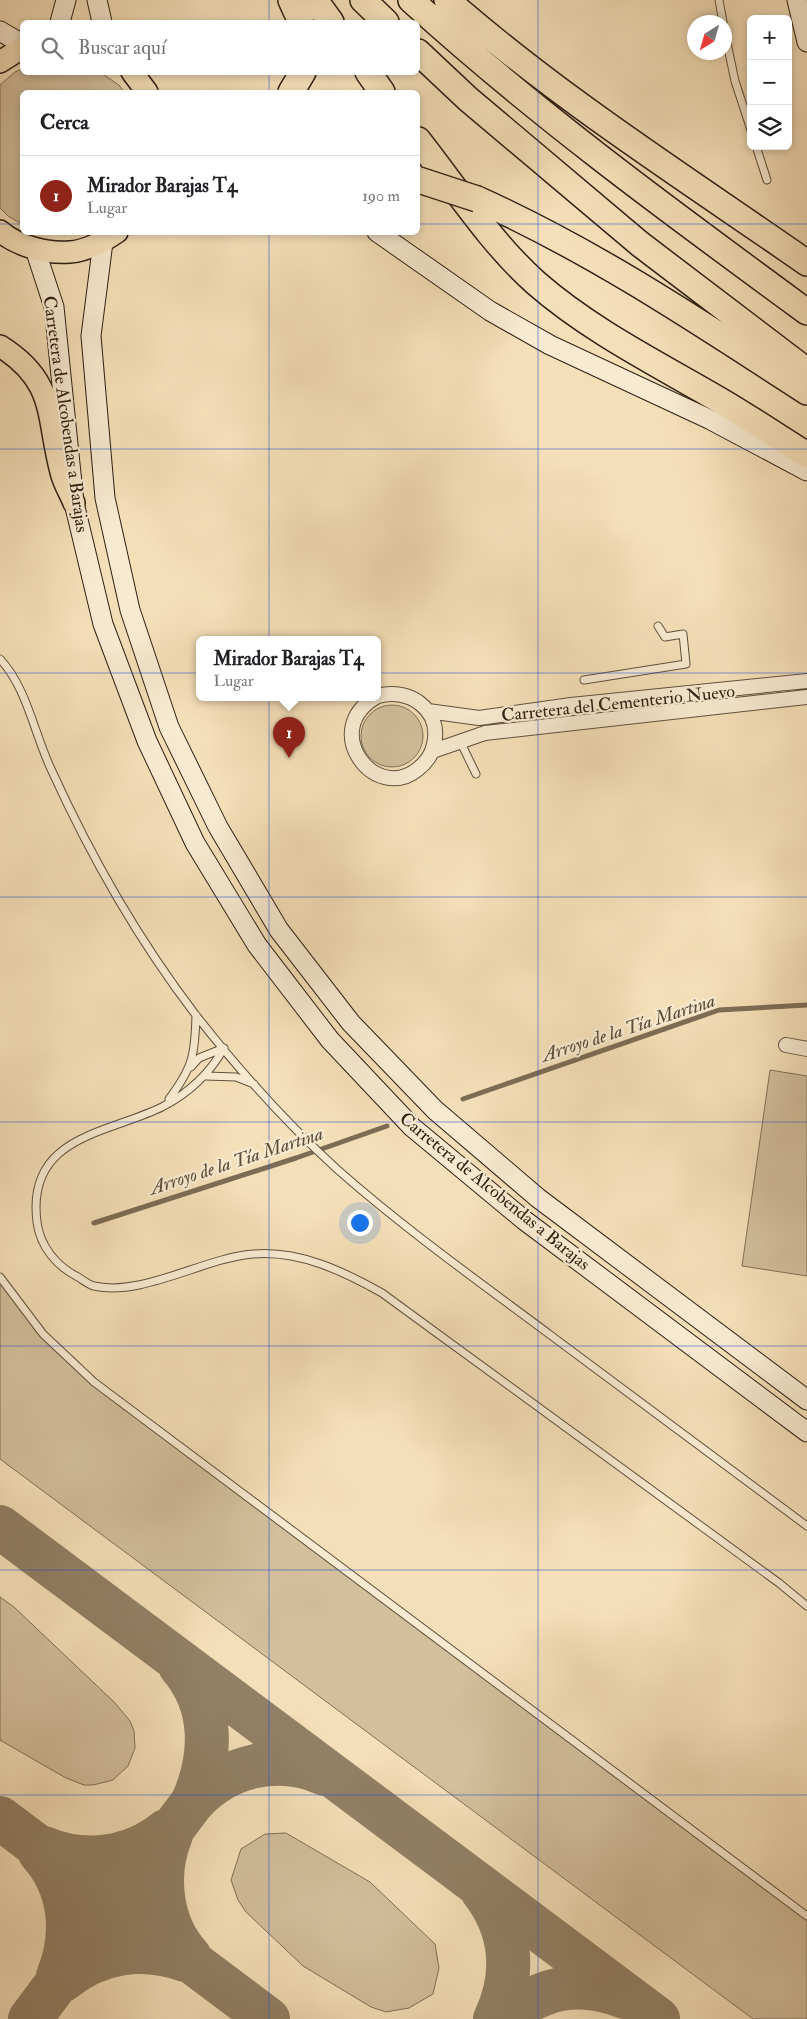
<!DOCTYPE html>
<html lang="es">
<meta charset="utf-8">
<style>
body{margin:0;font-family:"IM FELL Double Pica",serif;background:#f6f6f6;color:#202124}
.controls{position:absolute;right:15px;top:15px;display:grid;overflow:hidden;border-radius:8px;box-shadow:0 2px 8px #0003}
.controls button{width:45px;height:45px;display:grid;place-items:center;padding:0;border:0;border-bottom:1px solid #e0e0e0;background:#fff;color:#202124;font:25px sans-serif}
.compass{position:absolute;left:687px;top:15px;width:45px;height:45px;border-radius:50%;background:#fff;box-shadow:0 2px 8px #0003;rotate:217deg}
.you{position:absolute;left:359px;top:1222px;width:18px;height:18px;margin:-12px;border:4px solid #fff;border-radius:50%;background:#1a73e8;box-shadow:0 0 0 8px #1a73e833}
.badge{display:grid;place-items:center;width:32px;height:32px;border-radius:50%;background:#8f2418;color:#fff;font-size:16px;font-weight:700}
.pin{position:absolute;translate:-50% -41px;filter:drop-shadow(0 1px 2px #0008)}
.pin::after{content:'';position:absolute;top:26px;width:18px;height:15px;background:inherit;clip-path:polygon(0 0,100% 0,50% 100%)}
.popup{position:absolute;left:196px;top:636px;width:185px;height:65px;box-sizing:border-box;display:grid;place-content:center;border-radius:8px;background:#fff;filter:drop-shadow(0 1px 4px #0005);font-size:16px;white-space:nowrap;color:#757577}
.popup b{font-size:19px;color:#202124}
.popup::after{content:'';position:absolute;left:50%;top:100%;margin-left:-10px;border:10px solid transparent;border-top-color:#fff}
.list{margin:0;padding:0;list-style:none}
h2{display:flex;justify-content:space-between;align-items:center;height:65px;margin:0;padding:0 20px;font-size:21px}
h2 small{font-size:16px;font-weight:400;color:#757577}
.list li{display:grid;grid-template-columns:32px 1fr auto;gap:15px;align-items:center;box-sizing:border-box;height:80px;padding:0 20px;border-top:1px solid #e0e0e0}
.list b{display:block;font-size:19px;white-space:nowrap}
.list p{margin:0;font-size:16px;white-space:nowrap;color:#757577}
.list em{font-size:16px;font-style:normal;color:#757577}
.icon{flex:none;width:28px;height:28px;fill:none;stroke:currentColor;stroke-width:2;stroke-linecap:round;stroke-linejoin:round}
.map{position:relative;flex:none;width:807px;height:2019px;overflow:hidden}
.search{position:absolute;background:#fff;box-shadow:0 2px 8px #0003;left:20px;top:20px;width:400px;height:55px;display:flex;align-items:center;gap:12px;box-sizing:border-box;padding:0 18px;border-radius:8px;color:#757577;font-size:19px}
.panel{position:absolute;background:#fff;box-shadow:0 2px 8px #0003;left:20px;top:90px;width:400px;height:145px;border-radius:8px}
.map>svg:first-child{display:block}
.green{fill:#d3bf9c;stroke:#807058}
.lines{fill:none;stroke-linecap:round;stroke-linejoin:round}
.stream{stroke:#7d6c55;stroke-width:5}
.taxiway{stroke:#928066;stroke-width:44}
.lane-casing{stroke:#60503d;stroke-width:9}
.street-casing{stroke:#60503d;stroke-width:16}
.secondary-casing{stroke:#2e2014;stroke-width:21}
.primary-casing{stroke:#2e2014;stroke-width:24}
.highway-casing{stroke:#2e2014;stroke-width:28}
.lane{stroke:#f8ead1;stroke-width:7}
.street{stroke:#f8ead1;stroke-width:14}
.secondary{stroke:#f8ead1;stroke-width:19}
.primary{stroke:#f5dfb8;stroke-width:21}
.highway{stroke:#f5dfb8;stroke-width:25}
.highway-bridge-casing{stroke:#2e2014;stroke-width:28;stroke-linecap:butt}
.highway-bridge{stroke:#f5dfb8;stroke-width:25}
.grid{fill:none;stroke:#1d4ed8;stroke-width:1;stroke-opacity:0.55}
.labels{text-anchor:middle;stroke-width:4.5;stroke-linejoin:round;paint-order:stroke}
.street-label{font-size:18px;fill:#2e2014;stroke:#f8ead1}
.water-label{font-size:19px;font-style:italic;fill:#5c4c3a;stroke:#f8ead1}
</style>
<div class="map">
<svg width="807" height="2019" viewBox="0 0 807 2019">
<rect width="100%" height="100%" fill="#f5dfb8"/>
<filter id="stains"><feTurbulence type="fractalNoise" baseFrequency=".004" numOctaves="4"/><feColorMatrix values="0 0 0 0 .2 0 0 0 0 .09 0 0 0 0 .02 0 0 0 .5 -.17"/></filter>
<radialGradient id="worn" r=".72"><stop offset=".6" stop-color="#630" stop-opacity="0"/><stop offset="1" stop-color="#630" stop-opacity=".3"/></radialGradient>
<path class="green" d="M22,69V72L101,73L119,85L124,92H22V224L8,216L0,208V85L15,72Z
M361 736a31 31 0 1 1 62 0a31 31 0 1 1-62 0Z
M770,1070L807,1076V1276L742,1266Z
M0,1277L43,1334L94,1382L807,1916V2019H753L0,1459Z
M0,1597L14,1607L115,1703L130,1721L134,1731L135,1748L128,1766L113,1780L93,1785H84L66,1778L0,1740Z
M286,1833L370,1882L435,1944L439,1968L433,1994L409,2008L386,2012L371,2007L303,1966L246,1912L238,1900L231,1880L241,1849L265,1834Z"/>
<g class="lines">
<path class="stream" d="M463,1099L719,1010L807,1005
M94,1223L296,1158L387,1126"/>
<path class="taxiway" d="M0,1527L658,2019
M192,1803C226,1765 279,1753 325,1774
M0,1818L268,2019
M171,1835C155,1874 160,1925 190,1957
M44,1848C85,1865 131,1859 166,1831
M40,1853C71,1887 75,1935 58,1976
M483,1892C512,1930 516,1975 495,2019
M63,1980C99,1951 142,1945 185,1960
M30,2019L192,1803C213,1757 214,1705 180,1666
M501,2019C541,1988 577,1978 625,1997"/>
<defs>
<path id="lane" d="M719,0L723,22
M724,29L735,81L751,130
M756,146L767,180
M0,659C27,688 34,733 51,769C90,855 137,938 195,1014C238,1069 286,1123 338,1170C405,1229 478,1281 549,1334C635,1398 721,1462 807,1526
M584,680L686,664L683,634L665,637L658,626
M460,741L476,774
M224,1048C210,1073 189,1093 162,1107C107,1134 26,1136 37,1222C40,1246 56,1266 78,1277C83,1280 89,1285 94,1286C142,1297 204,1258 253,1254C299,1250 343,1271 382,1293L779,1583L807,1606
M191,1067L199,1058L224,1048
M206,1076L236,1077L254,1084
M169,1099C193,1067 195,1055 196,1015
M0,1277L43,1334L94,1382L807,1916"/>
<path id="street" d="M376,697C319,730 375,804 418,769C427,762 432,755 434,744C442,710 409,687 378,696
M428,711L479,718L571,705L807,681
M433,751L485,733L807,697
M786,1045L807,1049"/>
<path id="secondary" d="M97,0L102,22
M797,0L807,42
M60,22L66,0
M0,31L22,44
M377,232L490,311L550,345L711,420L807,471
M103,242L91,336L105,498L130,610L169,727L218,827L279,930L351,1023L435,1110L538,1198L807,1400
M35,249L54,307L74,503L103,624L147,741L195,843L257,945L330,1040L412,1127L524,1220L807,1432"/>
<path id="primary" d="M0,62L22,48
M132,72L147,92
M0,231C17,246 47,254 70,252C86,251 104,241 117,232
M0,346C57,382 46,416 61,472C63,482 70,493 74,503"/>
<path id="highway" d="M291,0L301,22
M315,0L331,22
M363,0L386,22
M411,0C535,113 672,213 807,312
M447,0C559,98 685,178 807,263
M418,52L468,99L640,244L807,371
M368,72L382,92
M291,92L303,72
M418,140C455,187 491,243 536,283C591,331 658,364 721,401C750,418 778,437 807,455
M477,199C595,252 699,322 807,392"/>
</defs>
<use href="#lane" class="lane-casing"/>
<use href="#street" class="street-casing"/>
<use href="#secondary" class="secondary-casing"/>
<use href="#primary" class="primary-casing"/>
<use href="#highway" class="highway-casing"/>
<use href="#lane" class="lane"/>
<use href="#street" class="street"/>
<use href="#secondary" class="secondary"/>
<use href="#primary" class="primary"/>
<use href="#highway" class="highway"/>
<defs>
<path id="highway-bridge" d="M419,180L477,199"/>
</defs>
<use href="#highway-bridge" class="highway-bridge-casing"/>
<use href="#highway-bridge" class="highway-bridge"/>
</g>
<path class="grid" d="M269,0V22M538,0V2019M269,72V92M0,224H22M418,224H807M269,232V2019M0,449H807M0,673H807M0,897H807M0,1122H807M0,1346H807M0,1570H807M0,1795H807"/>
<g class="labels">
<g class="street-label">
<text transform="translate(66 414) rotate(82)" y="6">Carretera de Alcobendas a Barajas</text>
<text transform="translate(618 703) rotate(-6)" y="6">Carretera del Cementerio Nuevo</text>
<text transform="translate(495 1191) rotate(39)" y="6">Carretera de Alcobendas a Barajas</text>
</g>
<g class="water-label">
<text transform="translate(628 1027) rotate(-18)" y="7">Arroyo de la Tía Martina</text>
<text transform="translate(236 1160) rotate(-18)" y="7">Arroyo de la Tía Martina</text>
</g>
</g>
<rect width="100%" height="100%" filter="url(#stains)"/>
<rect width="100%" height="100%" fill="url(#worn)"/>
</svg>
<div class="controls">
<button>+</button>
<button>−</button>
<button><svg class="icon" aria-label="layers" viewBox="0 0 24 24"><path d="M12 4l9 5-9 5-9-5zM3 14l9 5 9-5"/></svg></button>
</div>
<svg class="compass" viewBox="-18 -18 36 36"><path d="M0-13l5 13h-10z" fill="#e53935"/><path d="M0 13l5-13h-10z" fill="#757577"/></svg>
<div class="you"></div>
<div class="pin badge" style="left:289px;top:758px">1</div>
<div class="popup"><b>Mirador Barajas T4</b>Lugar</div>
<div class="search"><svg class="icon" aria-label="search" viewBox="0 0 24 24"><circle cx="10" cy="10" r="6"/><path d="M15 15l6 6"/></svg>Buscar aquí</div>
<section class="panel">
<h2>Cerca<small></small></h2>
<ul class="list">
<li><span class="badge">1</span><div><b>Mirador Barajas T4</b><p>Lugar</p></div><em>190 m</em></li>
</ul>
</section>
</div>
